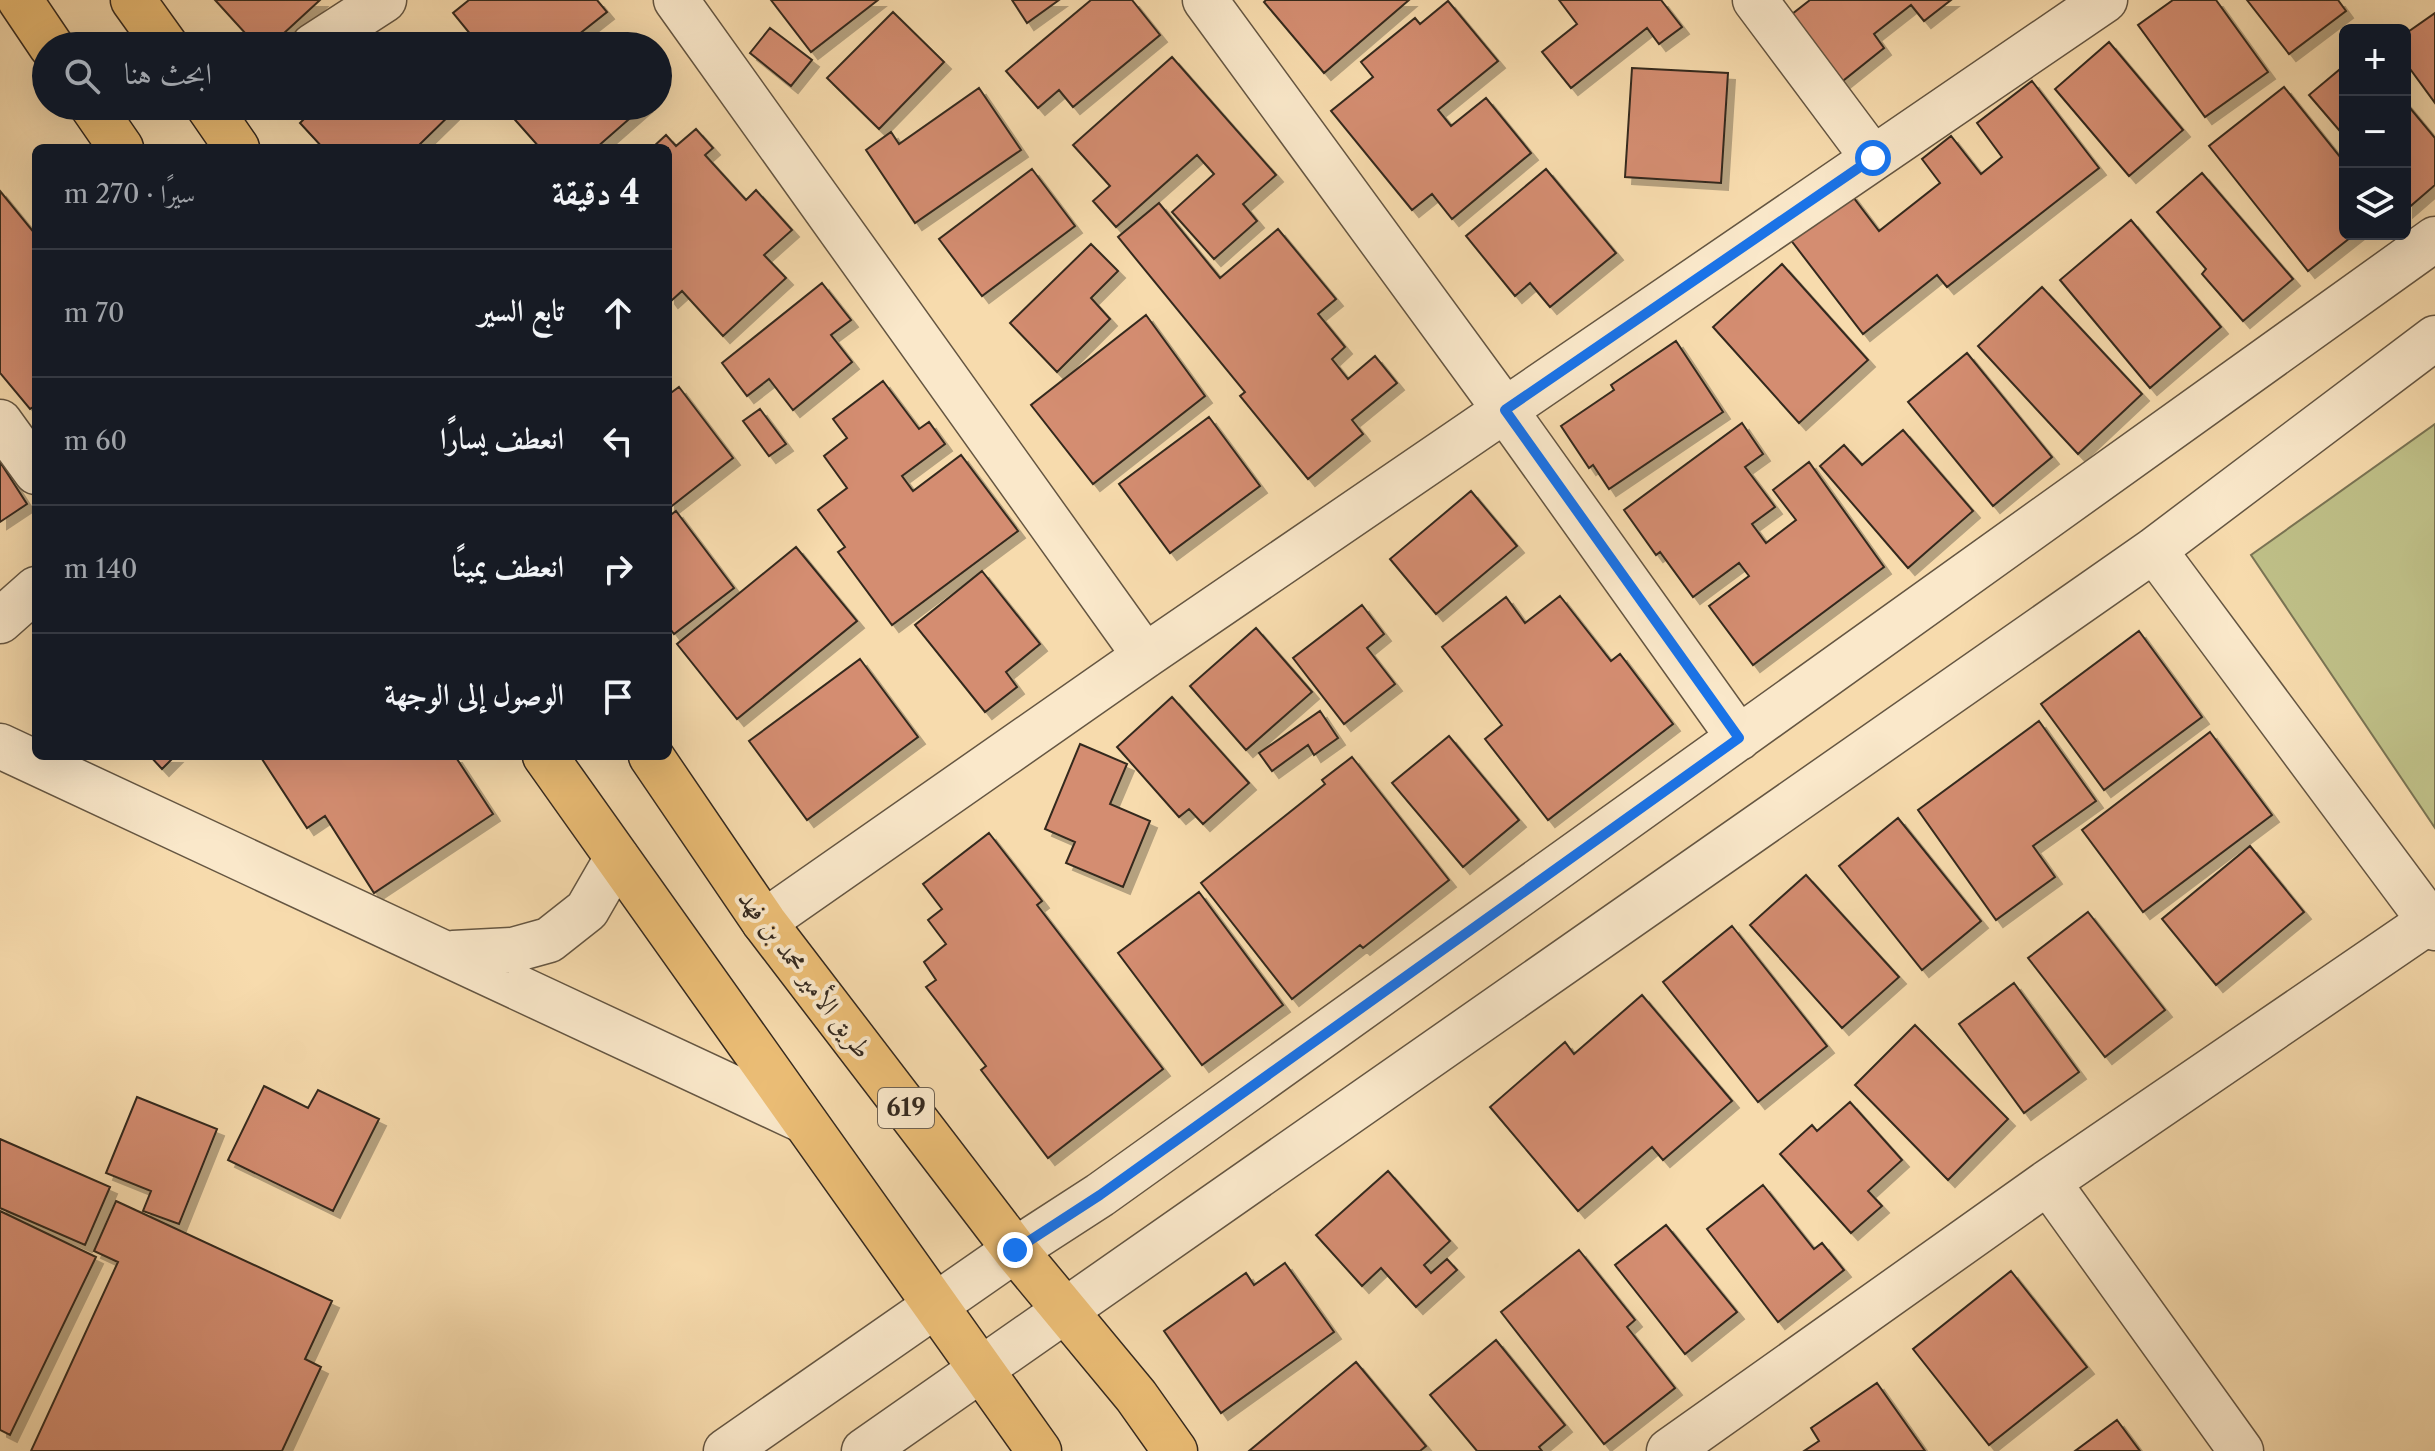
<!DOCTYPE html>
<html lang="ar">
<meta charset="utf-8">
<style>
body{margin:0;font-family:"Libre Caslon Text",Amiri,serif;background:#242831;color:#f1f3f6;direction:rtl}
.controls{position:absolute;right:24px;top:24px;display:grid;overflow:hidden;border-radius:12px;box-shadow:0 8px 32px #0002}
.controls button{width:72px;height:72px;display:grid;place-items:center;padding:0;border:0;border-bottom:2px solid #363941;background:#171b24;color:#f1f3f6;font:40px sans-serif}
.stop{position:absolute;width:24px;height:24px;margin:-18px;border:6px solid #1a73e8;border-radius:50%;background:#fff}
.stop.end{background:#1a73e8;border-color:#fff;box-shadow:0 2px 8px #0008}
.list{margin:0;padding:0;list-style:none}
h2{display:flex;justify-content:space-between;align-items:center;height:104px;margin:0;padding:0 32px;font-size:34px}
h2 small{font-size:26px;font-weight:400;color:#9ea1a6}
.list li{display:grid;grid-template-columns:52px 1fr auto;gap:24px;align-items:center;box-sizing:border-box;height:128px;padding:0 32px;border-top:2px solid #363941}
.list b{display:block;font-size:30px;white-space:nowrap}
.list em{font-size:26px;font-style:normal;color:#9ea1a6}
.icon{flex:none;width:44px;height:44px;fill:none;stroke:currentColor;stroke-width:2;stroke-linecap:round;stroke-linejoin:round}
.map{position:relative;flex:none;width:2435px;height:1451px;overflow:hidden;direction:ltr}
.search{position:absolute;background:#171b24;box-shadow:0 8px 32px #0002;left:32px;top:32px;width:640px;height:88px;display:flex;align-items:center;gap:20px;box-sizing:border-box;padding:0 28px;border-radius:44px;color:#9ea1a6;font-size:30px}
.panel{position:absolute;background:#171b24;box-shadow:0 8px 32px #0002;left:32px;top:144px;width:640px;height:616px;border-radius:12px;direction:rtl}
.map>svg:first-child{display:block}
.green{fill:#bfc088;stroke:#7a7454;stroke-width:2}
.building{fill:#d48d71;stroke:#34291f;stroke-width:2;filter:url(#shadow)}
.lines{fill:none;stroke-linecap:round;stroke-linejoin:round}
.minor-casing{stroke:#655642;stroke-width:47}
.highway-casing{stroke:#34291f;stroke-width:47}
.minor{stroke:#fae8ca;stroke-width:44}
.highway{stroke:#ecbe76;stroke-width:44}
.route{stroke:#1a73e8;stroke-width:10}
.labels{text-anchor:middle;stroke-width:8;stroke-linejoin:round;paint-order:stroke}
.shield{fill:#fae8ca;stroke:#6f6252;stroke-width:2}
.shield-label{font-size:24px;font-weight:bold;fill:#34291f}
.street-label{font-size:26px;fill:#34291f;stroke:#fae8ca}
</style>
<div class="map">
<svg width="2435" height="1451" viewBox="0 0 2435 1451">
<defs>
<filter id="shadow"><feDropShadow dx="7" dy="7" stdDeviation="0" flood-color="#0004"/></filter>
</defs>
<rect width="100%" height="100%" fill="#f7dbad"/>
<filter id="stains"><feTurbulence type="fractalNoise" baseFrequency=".0025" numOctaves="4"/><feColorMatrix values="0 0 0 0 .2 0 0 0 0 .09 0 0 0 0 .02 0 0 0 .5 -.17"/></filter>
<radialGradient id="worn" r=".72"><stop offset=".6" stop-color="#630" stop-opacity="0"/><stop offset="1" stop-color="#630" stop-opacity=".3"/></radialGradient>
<path class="green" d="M2435,424V828L2251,555Z"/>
<path class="building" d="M215,0H320L270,46H257Z
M469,0H597L607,12L564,46H480L453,13Z
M771,0H878L811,52Z
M1012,0H1059L1027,23Z
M1091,0H1132L1160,35L1073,107L1059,90L1038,108L1006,71Z
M1266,0H1409L1324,73L1264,2Z
M1559,0H1661L1682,27L1659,44L1647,28L1571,88L1542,52L1577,24Z
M1810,0H1951L1924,21L1911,5L1874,34L1884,48L1839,84L1787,18Z
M2173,0H2216L2268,72L2205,117L2138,25Z
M2247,0H2338L2346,11L2289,54Z
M1448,1L1498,61L1438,110L1451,126L1486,98L1531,153L1452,219L1432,194L1412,210L1331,111L1373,77L1361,62L1415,18L1420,24Z
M893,12L944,62L879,129L827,78Z
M2435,13V103L2405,62V34Z
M770,28L812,60L791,86L750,53Z
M2109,42L2183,130L2129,176L2055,89Z
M1172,57L1276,175L1243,204L1257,221L1214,259L1172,212L1214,174L1197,155L1116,227L1093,201L1110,186L1073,145Z
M2345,65V137L2309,95Z
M1632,68L1728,73L1721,183L1625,177Z
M2032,81L2099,168L1947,287L1937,275L1863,334L1790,239L1850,193L1879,231L1940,183L1922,159L1951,136L1981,174L2002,157L1977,123Z
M2284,87L2345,163V234H2355L2308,271L2209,146Z
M979,88L1021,150L915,223L866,150L891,132L899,144Z
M2405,102L2435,138V185L2406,210Z
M317,106H459L416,148H323L300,123Z
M517,106H644L596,148H540L509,113Z
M696,129L713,148L705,155L746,200L756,190L792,230L764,255L786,278L723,336L682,291L671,301L668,297V148H652L666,135L676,146Z
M1032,169L1075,226L982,296L939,239Z
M1546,169L1616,253L1550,307L1530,283L1515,296L1466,236Z
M2202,173L2293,279L2243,321L2202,274L2206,269L2157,212Z
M0,191L36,235V405L30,409L0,373Z
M1159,203L1220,278L1278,229L1336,299L1318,314L1345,347L1332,359L1348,379L1375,356L1397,383L1352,420L1363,434L1308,479L1240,396L1245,392L1118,237Z
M2131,220L2221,327L2150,388L2060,280Z
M1091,244L1118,271L1091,298L1110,319L1057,372L1010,323Z
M1782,264L1868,360L1799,423L1713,327Z
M822,283L851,320L831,335L852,362L793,410L769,379L747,396L722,363Z
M2042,287L2142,394L2078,454L1978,346Z
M1146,315L1205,396L1093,484L1031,405Z
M1676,341L1723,412L1609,489L1593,465L1589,468L1561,426L1614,390L1611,385Z
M1967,353L2052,457L1993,506L1908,402Z
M883,381L919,429L929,422L945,444L902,476L913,491L961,455L1018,531L892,625L838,552L845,547L818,510L847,488L824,456L847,438L833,419Z
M679,387L733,458L668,509V395Z
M760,409L786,444L769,456L743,421Z
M1209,417L1260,486L1170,553L1119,484Z
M1742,423L1763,454L1745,467L1775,507L1752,524L1766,543L1796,520L1773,490L1809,462L1884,567L1753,665L1709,606L1749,576L1739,563L1693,597L1660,552L1656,555L1624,510Z
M1903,430L1973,511L1908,568L1820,466L1844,445L1862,465Z
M0,462L27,504L0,522Z
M1471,491L1517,546L1436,614L1390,559Z
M676,511L734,588L674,634L668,626V517Z
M796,547L857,621L737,719L677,644Z
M982,571L1040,644L1006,672L1017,687L985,712L915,625Z
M1560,596L1611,661L1620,654L1673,724L1548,820L1485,739L1502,725L1442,647L1506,597L1525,623Z
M1362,605L1384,634L1367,648L1395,684L1344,724L1293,658Z
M1256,628L1312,692L1246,750L1190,686Z
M2139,631L2202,717L2104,790L2041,704Z
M860,659L918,737L807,820L749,741Z
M1172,697L1249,783L1203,824L1189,809L1179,817L1117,747Z
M1320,711L1338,738L1314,755L1308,745L1272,771L1259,753Z
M2039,721L2096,801L2033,846L2055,877L1996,920L1918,810Z
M2210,732L2272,815L2143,912L2082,830Z
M1449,736L1519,820L1463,867L1392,783Z
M1080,744L1127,764L1110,804L1150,821L1123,887L1066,863L1075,842L1045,829Z
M150,756H175L162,769Z
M260,756H455L493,814L374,893L325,816L307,828Z
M1352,757L1449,880L1363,948L1360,945L1292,999L1201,883L1325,784L1322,780Z
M1898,818L1981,921L1922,970L1839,866Z
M989,833L1042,901L1037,905L1163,1069L1048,1158L981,1070L986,1066L926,987L936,980L924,962L946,944L928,920L942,909L923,884Z
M2250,846L2304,912L2216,985L2162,919Z
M1806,875L1899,977L1842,1028L1750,925Z
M1199,892L1283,1005L1202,1065L1118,953Z
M2088,912L2165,1010L2105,1057L2028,958Z
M1732,926L1827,1046L1758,1102L1663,982Z
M2014,983L2079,1072L2024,1113L1959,1024Z
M1642,995L1732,1101L1663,1160L1652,1147L1578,1211L1490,1107L1565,1042L1574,1054Z
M1915,1025L2008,1119L1948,1180L1855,1085Z
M264,1086L308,1108L318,1090L379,1119L333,1211L228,1160Z
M137,1097L217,1129L179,1224L143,1211L151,1191L106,1173Z
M1850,1102L1902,1160L1868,1191L1882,1206L1851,1233L1780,1154L1812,1125L1817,1131Z
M0,1139L110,1187L85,1245L0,1208Z
M1388,1171L1450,1241L1424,1265L1431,1273L1447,1259L1457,1270L1416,1307L1381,1268L1362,1286L1316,1235Z
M1763,1185L1814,1249L1822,1243L1844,1270L1778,1322L1707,1229Z
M116,1201L332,1301L305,1359L321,1367L282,1451H31L118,1262L94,1251Z
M0,1211L96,1257L10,1435L0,1430Z
M1666,1225L1737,1312L1685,1354L1615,1265Z
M1579,1250L1635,1320L1627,1327L1675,1388L1604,1444L1501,1312Z
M1285,1263L1334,1332L1221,1413L1164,1331L1246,1273L1254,1285Z
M2011,1271L2087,1367L1989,1445L1913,1349Z
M1496,1340L1565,1425L1539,1447L1542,1451H1477L1430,1395Z
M1356,1362L1426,1446L1420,1451H1249Z
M1877,1383L1925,1451H1804L1819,1441L1811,1428Z
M2117,1420L2140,1451H2075Z"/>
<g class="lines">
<defs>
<path id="minor" d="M676,0L1145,656
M1205,0L1505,410L1739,738
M1755,0L1873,158
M313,46L384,0
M0,422L36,472
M2154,550L2435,928
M0,621L36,589
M0,746L802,1120
M764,922L1145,656L2105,0
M453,953L513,950L549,940L587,910L617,858
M2048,1182L2241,1451
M726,1451L1015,1250L1100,1195L2435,239
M864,1451L2154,550L2435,338
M1669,1451L2048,1182L2430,921"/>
<path id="highway" d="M20,0L51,46
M133,0L166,46
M92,106L121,148
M208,106L237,148
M545,756C709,988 875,1219 1039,1451
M651,756L764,922L1015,1250L1136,1396L1175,1451"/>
</defs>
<use href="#minor" class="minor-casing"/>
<use href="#highway" class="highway-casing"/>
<use href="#minor" class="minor"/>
<use href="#highway" class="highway"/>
</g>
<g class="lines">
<path class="route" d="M1015,1250L1100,1195L1739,738L1505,410L1873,158"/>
</g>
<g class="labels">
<rect class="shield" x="878" y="1088" width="56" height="40" rx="6"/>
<g class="shield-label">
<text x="906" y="1116">619</text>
</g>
<g class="street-label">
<text transform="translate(805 974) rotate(53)" y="9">طريق الأمير محمد بن فهد</text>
</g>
</g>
<rect width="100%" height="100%" filter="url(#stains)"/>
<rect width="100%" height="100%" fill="url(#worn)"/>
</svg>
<div class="controls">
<button>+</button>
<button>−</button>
<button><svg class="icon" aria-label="layers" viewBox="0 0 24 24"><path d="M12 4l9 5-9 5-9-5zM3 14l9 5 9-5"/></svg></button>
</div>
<div class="stop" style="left:1873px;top:158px"></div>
<div class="stop end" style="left:1015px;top:1250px"></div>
<div class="search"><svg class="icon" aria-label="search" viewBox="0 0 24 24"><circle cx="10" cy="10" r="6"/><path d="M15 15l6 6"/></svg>ابحث هنا</div>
<section class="panel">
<h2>4 دقيقة<small>سيرًا · 270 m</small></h2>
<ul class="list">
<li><svg class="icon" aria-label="ahead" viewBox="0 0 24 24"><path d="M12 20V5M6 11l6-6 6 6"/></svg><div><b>تابع السير</b></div><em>70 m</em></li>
<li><svg class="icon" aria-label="left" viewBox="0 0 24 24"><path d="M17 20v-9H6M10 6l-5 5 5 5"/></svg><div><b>انعطف يسارًا</b></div><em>60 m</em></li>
<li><svg class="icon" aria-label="right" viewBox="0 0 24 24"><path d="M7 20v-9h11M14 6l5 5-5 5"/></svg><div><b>انعطف يمينًا</b></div><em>140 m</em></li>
<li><svg class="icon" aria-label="arrive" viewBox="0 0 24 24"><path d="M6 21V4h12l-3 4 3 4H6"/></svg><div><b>الوصول إلى الوجهة</b></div></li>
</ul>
</section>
</div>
